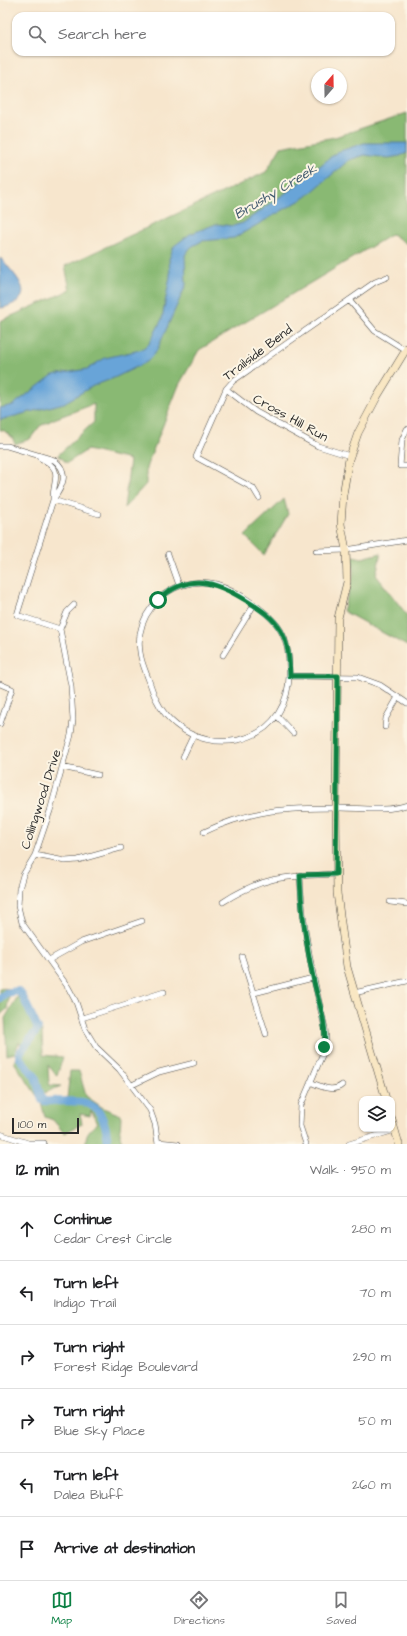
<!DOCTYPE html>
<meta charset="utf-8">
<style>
body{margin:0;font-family:"Architects Daughter",sans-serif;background:#f6f6f6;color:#202124}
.controls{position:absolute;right:12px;bottom:12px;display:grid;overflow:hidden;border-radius:8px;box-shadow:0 1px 3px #0004}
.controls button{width:36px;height:36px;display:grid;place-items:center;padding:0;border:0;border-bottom:1px solid #e0e0e0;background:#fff;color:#202124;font:20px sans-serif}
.compass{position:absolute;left:311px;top:68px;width:36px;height:36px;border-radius:50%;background:#fff;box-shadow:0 1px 3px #0004;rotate:20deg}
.scale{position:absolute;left:12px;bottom:10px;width:67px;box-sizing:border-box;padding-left:4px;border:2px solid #2b2b2b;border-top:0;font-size:11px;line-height:14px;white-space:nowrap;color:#2b2b2b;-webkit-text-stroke:3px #fcf5e5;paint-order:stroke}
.stop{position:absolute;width:12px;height:12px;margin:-9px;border:3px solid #0b8043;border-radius:50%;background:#fff}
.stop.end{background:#0b8043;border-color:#fff;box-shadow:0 1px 4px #0008}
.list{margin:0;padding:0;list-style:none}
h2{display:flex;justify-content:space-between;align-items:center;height:52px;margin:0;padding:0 16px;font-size:17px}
h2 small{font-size:13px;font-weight:400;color:#757577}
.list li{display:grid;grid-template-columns:26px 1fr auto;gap:12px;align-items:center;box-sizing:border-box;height:64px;padding:0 16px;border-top:1px solid #e0e0e0}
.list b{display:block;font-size:15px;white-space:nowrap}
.list p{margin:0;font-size:13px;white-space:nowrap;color:#757577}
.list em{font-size:13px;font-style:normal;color:#757577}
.icon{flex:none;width:22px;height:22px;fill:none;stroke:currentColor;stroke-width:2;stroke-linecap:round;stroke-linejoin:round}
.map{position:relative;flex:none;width:407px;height:1144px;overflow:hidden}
.search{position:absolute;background:#fff;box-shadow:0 1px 3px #0004;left:12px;right:12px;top:12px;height:44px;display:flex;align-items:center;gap:10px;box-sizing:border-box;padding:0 14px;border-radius:12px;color:#757577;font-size:15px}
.sheet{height:436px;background:#fff}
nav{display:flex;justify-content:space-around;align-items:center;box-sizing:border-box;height:56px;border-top:1px solid #e0e0e0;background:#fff;font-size:11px;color:#757577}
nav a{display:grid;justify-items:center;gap:2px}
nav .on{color:#0b8043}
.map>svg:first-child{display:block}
.forest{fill:#89b973;stroke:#5a724f}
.water{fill:#67a4d8;stroke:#496882}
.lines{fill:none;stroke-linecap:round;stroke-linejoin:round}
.river{stroke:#67a4d8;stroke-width:8}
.street-casing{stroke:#4a4743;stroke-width:6}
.secondary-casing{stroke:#4a4743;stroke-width:8}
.street{stroke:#fff;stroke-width:5}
.secondary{stroke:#f9e7c3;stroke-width:7}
.route{stroke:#0b8043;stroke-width:5}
.labels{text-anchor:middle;stroke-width:4;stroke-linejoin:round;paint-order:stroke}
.street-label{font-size:13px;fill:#2b2b2b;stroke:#fcf5e5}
.water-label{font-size:14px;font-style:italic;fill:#435b70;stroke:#fcf5e5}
</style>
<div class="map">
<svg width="407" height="1144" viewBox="0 0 407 1144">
<rect width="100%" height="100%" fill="#fcf5e5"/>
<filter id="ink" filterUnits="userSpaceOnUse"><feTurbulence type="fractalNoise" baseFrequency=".025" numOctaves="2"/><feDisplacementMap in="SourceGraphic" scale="8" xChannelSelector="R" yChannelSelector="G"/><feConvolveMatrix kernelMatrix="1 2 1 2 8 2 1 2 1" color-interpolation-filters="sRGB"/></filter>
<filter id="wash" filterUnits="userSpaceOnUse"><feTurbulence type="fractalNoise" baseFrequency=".012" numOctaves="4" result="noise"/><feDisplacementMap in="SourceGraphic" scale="16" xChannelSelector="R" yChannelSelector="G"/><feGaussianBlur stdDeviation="0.9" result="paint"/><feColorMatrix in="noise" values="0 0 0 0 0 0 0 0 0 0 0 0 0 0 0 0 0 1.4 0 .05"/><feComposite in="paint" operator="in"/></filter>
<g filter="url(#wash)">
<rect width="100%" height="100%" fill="#f7e6cd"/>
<path class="forest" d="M407,113V244L392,234L199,350L179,385L146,468V484L124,508L130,460L87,450L67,463L58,455L94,422V404L54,419L40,426L30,439L15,444L12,437L3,430H0V321L70,290L65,266L266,172L281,147L335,137Z
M284,499L288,514L264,555L245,536Z
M381,553L376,575L407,615V646L343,611L353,576V556L362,558Z
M0,988L10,989L7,1009L0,1015Z
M18,996L42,1032L43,1055L63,1057L57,1076L48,1065L49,1085L61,1086L37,1096L14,1062L24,1050L19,1042L15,1053L7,1055L5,1018Z
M70,1071H79L86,1096L103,1108L121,1115L120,1136L123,1144H86C85,1133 90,1129 98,1123L91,1111L90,1116L80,1114L82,1124L64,1133L53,1120L45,1117L41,1102L67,1098Z"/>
<path class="water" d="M364,143H407V153L400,156L388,158L365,155L349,160L306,197L234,238L202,241L191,247L185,255L186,285L157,350L147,362L114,378L93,386L64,403L0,420V408L13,405L53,375L87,369L105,358L140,350L149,344L162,319L170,276L169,259L174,246L190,234L216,224L233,226L243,223L294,187L337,152Z
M0,258C5,261 7,266 11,270C19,280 31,294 15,303C10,305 6,308 0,308Z"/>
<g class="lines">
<path class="river" d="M0,998L6,993L17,991L22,995L38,1029L21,1051L19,1057L35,1076L42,1100C47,1103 52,1100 57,1101C66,1102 77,1100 86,1103C103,1108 107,1128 108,1144"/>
</g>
</g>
<g filter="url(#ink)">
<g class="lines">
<defs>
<path id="street" d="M349,300L375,331L407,351
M226,389L256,412L318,446L350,456
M407,429L402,440L400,466H407
M0,446H7L54,460C70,472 63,486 53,500L17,615L60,629
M40,458C65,470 53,478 53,499
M259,498L253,488L196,457L226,389L233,381L375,282L387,277
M53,500L99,514
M316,551L346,550L407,540
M168,554L179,585
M192,583C200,582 208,582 216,584C235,589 271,613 281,631C287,642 289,653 289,666C291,702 275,732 238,740C205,746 172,731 157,701C153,694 151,686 148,678C145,670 141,661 140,652C135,619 159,588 192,583Z
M60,629L71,686L73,720L71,735L50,811L35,855L23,875L19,889L18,906L22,923L68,987L76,1002L85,1029L96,1047L119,1069L150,1110L155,1124L158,1144
M60,629L67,612L74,605
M223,655L254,605
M290,676L358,677L380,685L407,703
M0,684L12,689L0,724
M277,716L293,733
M385,727L386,718L398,697
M183,757L193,736
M62,767L98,775
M204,832C253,809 287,808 340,808C362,808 386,812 407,805
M35,855L65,861L78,860L121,848
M300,875C302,927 313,977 325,1028L326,1040L323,1053L301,1105L300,1126L306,1144
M223,902C265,875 288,876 336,874
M390,902L407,904
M242,957L266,1034
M49,960L81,942L142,921
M254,993L313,978
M354,993L407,981
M82,1018L164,992
M310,1082C320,1086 333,1093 342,1085
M132,1085L159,1072L194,1063
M0,1134L28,1143H44
M158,1142L178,1144
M349,1144L395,1130"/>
<path id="secondary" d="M386,1099L347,967L337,893L336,808L338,618L347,582L346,550L341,524L343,495L349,459L358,433L377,397L407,348
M392,1120L399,1144"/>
</defs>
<use href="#street" class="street-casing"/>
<use href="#secondary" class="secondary-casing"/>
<use href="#street" class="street"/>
<use href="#secondary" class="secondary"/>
</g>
</g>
<g class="lines" filter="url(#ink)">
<path class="route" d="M158,600C189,572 215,581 247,601C260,609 273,617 281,631C289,645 289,660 290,676H338L336,874L300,875C301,909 306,943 313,977C317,999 328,1023 324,1047"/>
</g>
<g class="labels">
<g class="street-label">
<text transform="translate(257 352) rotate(-37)" y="5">Trailside Bend</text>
<text transform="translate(291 417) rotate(29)" y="5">Cross Hill Run</text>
<text transform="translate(40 799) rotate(-72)" y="5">Collingwood Drive</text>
</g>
<g class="water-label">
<text transform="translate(275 191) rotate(-31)" y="5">Brushy Creek</text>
</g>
</g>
</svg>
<div class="controls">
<button><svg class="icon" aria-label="layers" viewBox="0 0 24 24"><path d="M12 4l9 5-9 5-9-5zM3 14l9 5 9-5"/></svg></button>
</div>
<svg class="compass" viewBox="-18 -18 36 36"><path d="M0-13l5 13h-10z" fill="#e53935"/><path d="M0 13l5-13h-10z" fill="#757577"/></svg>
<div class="scale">100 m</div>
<div class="stop" style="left:158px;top:600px"></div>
<div class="stop end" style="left:324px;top:1047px"></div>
<div class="search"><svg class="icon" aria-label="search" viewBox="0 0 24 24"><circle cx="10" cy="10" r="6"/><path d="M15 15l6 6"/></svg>Search here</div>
</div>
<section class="sheet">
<h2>12 min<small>Walk · 950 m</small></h2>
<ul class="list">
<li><svg class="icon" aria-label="ahead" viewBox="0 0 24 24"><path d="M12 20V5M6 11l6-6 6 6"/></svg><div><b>Continue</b><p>Cedar Crest Circle</p></div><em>280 m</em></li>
<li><svg class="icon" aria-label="left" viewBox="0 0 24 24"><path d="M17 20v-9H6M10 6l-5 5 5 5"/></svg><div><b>Turn left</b><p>Indigo Trail</p></div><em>70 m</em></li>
<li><svg class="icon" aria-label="right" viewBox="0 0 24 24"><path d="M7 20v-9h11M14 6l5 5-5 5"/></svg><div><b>Turn right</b><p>Forest Ridge Boulevard</p></div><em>290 m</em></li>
<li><svg class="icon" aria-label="right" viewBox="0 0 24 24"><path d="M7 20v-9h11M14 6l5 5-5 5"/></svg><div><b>Turn right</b><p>Blue Sky Place</p></div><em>50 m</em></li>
<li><svg class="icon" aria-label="left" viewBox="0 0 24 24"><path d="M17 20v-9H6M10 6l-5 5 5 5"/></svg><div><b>Turn left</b><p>Dalea Bluff</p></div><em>260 m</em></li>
<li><svg class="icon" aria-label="arrive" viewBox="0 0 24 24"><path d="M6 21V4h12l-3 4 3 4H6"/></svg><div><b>Arrive at destination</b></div></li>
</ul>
</section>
<nav>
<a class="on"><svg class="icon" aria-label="map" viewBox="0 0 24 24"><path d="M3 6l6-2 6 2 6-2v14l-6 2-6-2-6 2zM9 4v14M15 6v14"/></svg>Map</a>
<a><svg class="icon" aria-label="directions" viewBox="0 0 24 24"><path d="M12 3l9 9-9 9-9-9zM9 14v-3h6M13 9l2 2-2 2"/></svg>Directions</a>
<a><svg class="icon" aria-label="saved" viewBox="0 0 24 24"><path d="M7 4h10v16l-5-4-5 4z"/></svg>Saved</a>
</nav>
